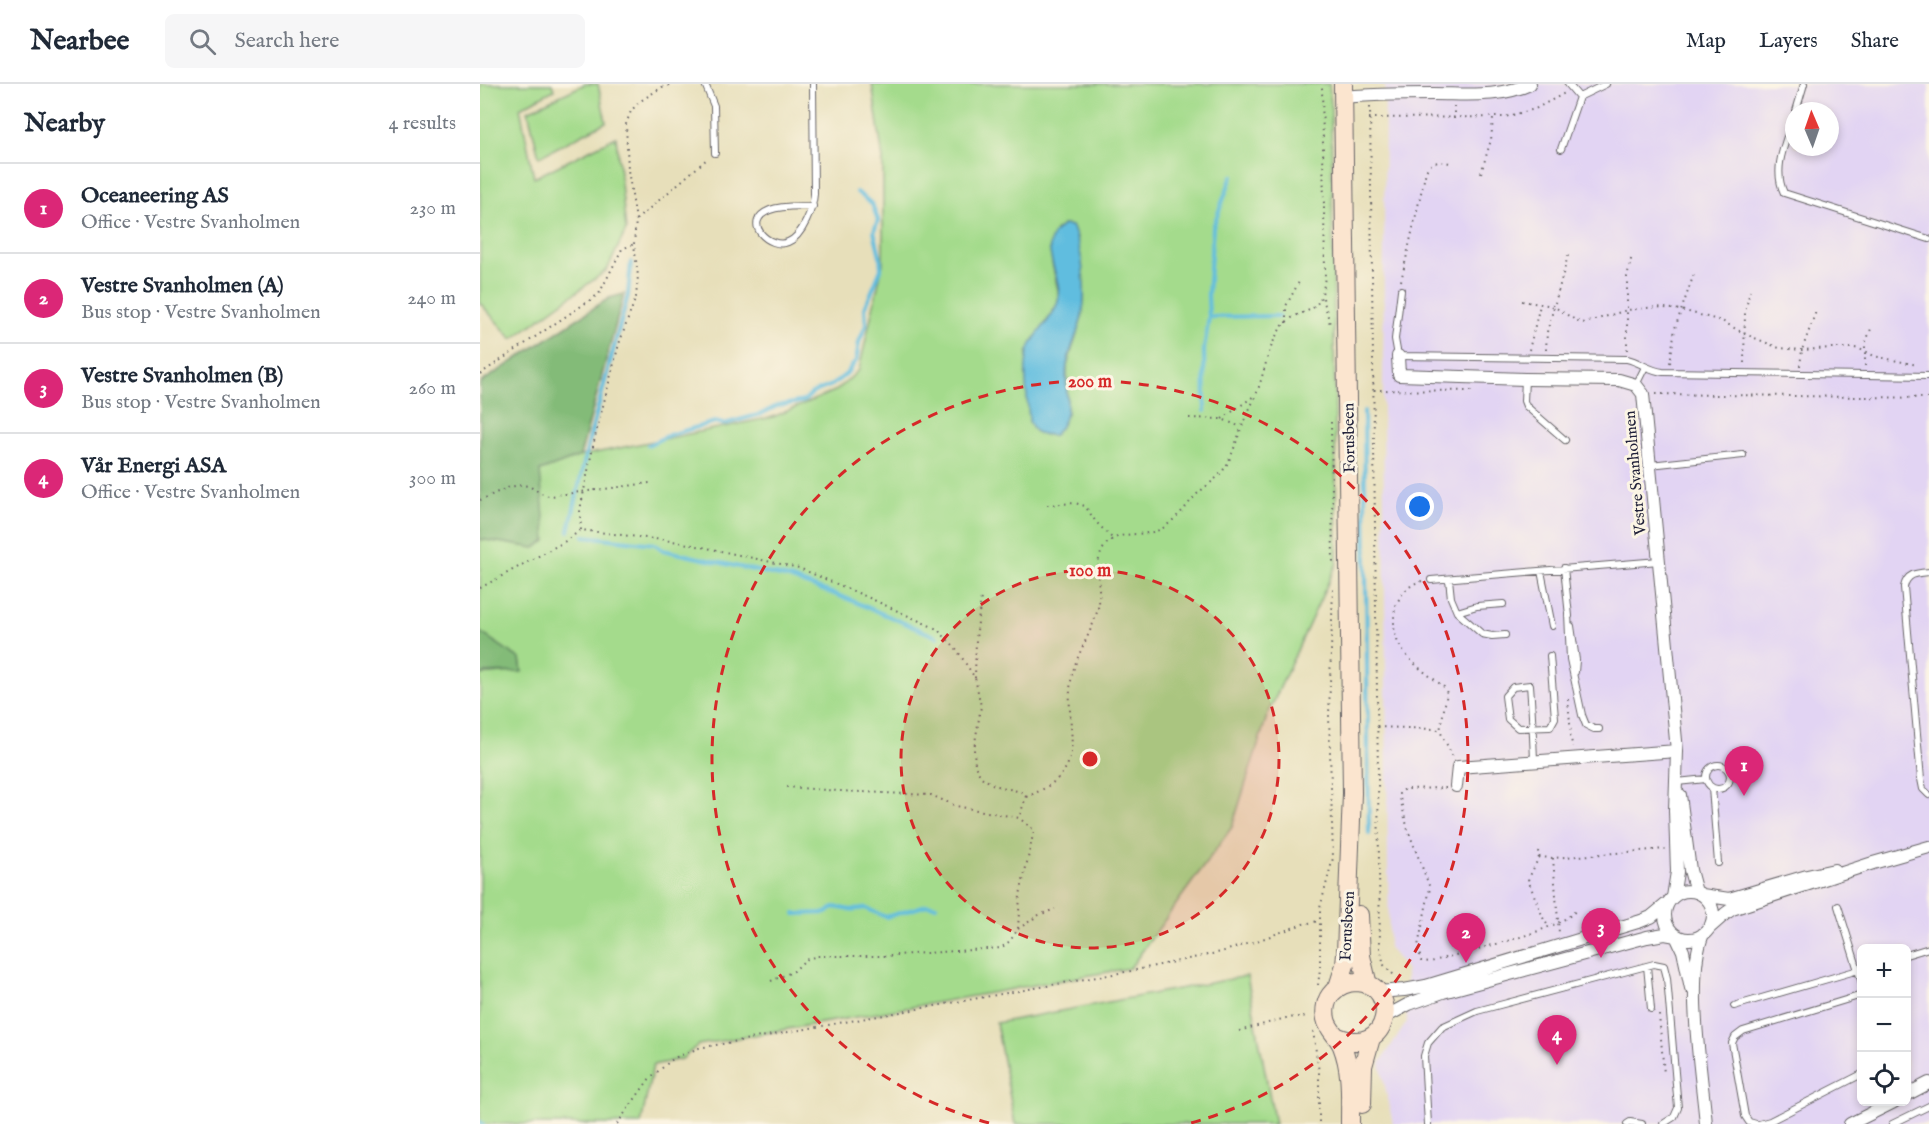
<!DOCTYPE html>
<meta charset="utf-8">
<style>
body{margin:0;font-family:"IM FELL English",serif;background:#f6f6f7;color:#1f2937}
.controls{position:absolute;right:18px;bottom:18px;display:grid;overflow:hidden;border-radius:9px;box-shadow:0 3px 9px #0003}
.controls button{width:54px;height:54px;display:grid;place-items:center;padding:0;border:0;border-bottom:2px solid #e0e1e3;background:#fff;color:#1f2937;font:30px sans-serif}
.compass{position:absolute;left:1305px;top:18px;width:54px;height:54px;border-radius:50%;background:#fff;box-shadow:0 3px 9px #0003;rotate:358deg}
.you{position:absolute;left:940px;top:423px;width:21px;height:21px;margin:-15px;border:4px solid #fff;border-radius:50%;background:#1a73e8;box-shadow:0 0 0 9px #1a73e833}
.badge{display:grid;place-items:center;width:39px;height:39px;border-radius:50%;background:#db2777;color:#fff;font-size:20px;font-weight:700}
.pin{position:absolute;translate:-50% -50px;filter:drop-shadow(0 2px 3px #0008)}
.pin::after{content:'';position:absolute;top:32px;width:21px;height:18px;background:inherit;clip-path:polygon(0 0,100% 0,50% 100%)}
.list{margin:0;padding:0;list-style:none}
h2{display:flex;justify-content:space-between;align-items:center;height:78px;margin:0;padding:0 24px;font-size:26px}
h2 small{font-size:20px;font-weight:400;color:#747a83}
.list li{display:grid;grid-template-columns:39px 1fr auto;gap:18px;align-items:center;box-sizing:border-box;height:90px;padding:0 24px;border-top:2px solid #e0e1e3}
.list b{display:block;font-size:22px;white-space:nowrap}
.list p{margin:0;font-size:20px;white-space:nowrap;color:#747a83}
.list em{font-size:20px;font-style:normal;color:#747a83}
.icon{flex:none;width:33px;height:33px;fill:none;stroke:currentColor;stroke-width:2;stroke-linecap:round;stroke-linejoin:round}
.map{position:relative;flex:none;width:1449px;height:1040px;overflow:hidden}
header{display:flex;align-items:center;gap:36px;box-sizing:border-box;height:84px;padding:0 30px;background:#fff;border-bottom:2px solid #e0e1e3}
header strong{font-size:28px}
nav{display:flex;gap:33px;margin-inline-start:auto;font-size:21px}
.search{width:420px;height:54px;background:#f6f6f7;display:flex;align-items:center;gap:15px;box-sizing:border-box;padding:0 21px;border-radius:9px;color:#747a83;font-size:22px}
main{display:flex}
aside{flex:1;background:#fff}
.map>svg:first-child{display:block}
.built{fill:#e2d4f3;fill-rule:evenodd}
.green{fill:#a4db8c;stroke:#637e64;stroke-width:1.5;fill-rule:evenodd}
.forest{fill:#83bb78;stroke:#526e5a;stroke-width:1.5}
.water{fill:#61bddf;stroke:#42708d;stroke-width:1.5}
.lines{fill:none;stroke-linecap:round;stroke-linejoin:round}
.stream{stroke:#61bddf;stroke-width:4}
.service-casing{stroke:#676467;stroke-width:8}
.minor-casing{stroke:#676467;stroke-width:14}
.secondary-casing{stroke:#676467;stroke-width:20}
.path{stroke:#676467;stroke-width:2;stroke-dasharray:1.5 4.5;stroke-linecap:butt}
.service{stroke:#fff;stroke-width:6}
.minor{stroke:#fff;stroke-width:12}
.secondary{stroke:#fbe5cf;stroke-width:18}
.ring{fill:none;stroke:#d62828;stroke-width:3;stroke-dasharray:10 8}
.labels{text-anchor:middle;stroke-width:6;stroke-linejoin:round;paint-order:stroke}
.street-label{font-size:16px;fill:#22223b;stroke:#fcf5e5}
.centre{fill:#d62828;stroke:#fcf5e5;stroke-width:3}
.ring-label{font-size:18px;text-anchor:middle;font-weight:bold;fill:#d62828;stroke:#fcf5e5;stroke-width:6;stroke-linejoin:round;paint-order:stroke}
</style>
<header>
<strong>Nearbee</strong>
<div class="search"><svg class="icon" aria-label="search" viewBox="0 0 24 24"><circle cx="10" cy="10" r="6"/><path d="M15 15l6 6"/></svg>Search here</div>
<nav><a>Map</a><a>Layers</a><a>Share</a></nav>
</header>
<main>
<aside>
<h2>Nearby<small>4 results</small></h2>
<ul class="list">
<li><span class="badge">1</span><div><b>Oceaneering AS</b><p>Office · Vestre Svanholmen</p></div><em>230 m</em></li>
<li><span class="badge">2</span><div><b>Vestre Svanholmen (A)</b><p>Bus stop · Vestre Svanholmen</p></div><em>240 m</em></li>
<li><span class="badge">3</span><div><b>Vestre Svanholmen (B)</b><p>Bus stop · Vestre Svanholmen</p></div><em>260 m</em></li>
<li><span class="badge">4</span><div><b>Vår Energi ASA</b><p>Office · Vestre Svanholmen</p></div><em>300 m</em></li>
</ul>
</aside>
<div class="map">
<svg width="1449" height="1040" viewBox="0 0 1449 1040">
<rect width="100%" height="100%" fill="#fcf5e5"/>
<filter id="ink" filterUnits="userSpaceOnUse"><feTurbulence type="fractalNoise" baseFrequency=".0167" numOctaves="2"/><feDisplacementMap in="SourceGraphic" scale="12" xChannelSelector="R" yChannelSelector="G"/><feConvolveMatrix kernelMatrix="1 2 1 2 8 2 1 2 1" color-interpolation-filters="sRGB"/></filter>
<filter id="wash" filterUnits="userSpaceOnUse"><feTurbulence type="fractalNoise" baseFrequency=".008" numOctaves="4" result="noise"/><feDisplacementMap in="SourceGraphic" scale="24" xChannelSelector="R" yChannelSelector="G"/><feGaussianBlur stdDeviation="1.35" result="paint"/><feColorMatrix in="noise" values="0 0 0 0 0 0 0 0 0 0 0 0 0 0 0 0 0 1.4 0 .05"/><feComposite in="paint" operator="in"/></filter>
<g filter="url(#wash)">
<rect width="100%" height="100%" fill="#e7dfba"/>
<path class="built" d="M905,0H1449V1040H913L900,979L927,938L926,886L909,863L903,329ZM1314,27H1350V63H1314ZM1382,864H1426V1018H1382Z"/>
<path class="green" d="M0,0H72L74,6L40,24L54,94L136,53L146,146L127,186L32,255L0,219Z
M105,0H118L126,38L59,73L48,27Z
M392,0H849L851,20L857,479L787,632L752,743L650,884L218,961L202,975L173,981L161,1040H0V591L42,587L40,575L0,548V455L54,464L60,387L100,372L293,333L357,306L379,286L403,180V75ZM583,141L592,142L597,153L604,212L602,232L587,282V330L549,337L547,269L578,219V206L572,179L576,146Z
M767,892L795,1040H535L516,939Z"/>
<path class="forest" d="M144,210L100,372L60,387L66,457L55,464L0,455V299L129,214Z
M0,548L40,575L42,588L6,589L0,591Z"/>
<path class="water" d="M583,141L592,142C603,165 607,208 602,233C598,249 590,265 587,281C583,308 596,329 574,351C560,351 554,351 549,337C548,315 541,280 551,260C558,247 575,231 578,217C584,190 553,161 583,141Z"/>
<g class="lines">
<path class="stream" d="M729,233L799,232
M725,327L724,265L729,233L728,211L733,143L752,92
M884,327L889,750
M168,361L189,351L235,338L244,340L281,330L297,322L324,317L332,309L352,301L366,290L376,277L379,258L386,241L385,224L401,185L400,172L394,147L398,136L392,120L377,108
M89,447L108,361L148,211L151,178
M104,452L175,460L183,466L309,494L368,515L457,553
M315,830L347,829L354,823L371,826L385,824L406,833L447,821L456,822
M0,1038L3,1040"/>
</g>
</g>
<g filter="url(#ink)">
<g class="lines">
<defs>
<path id="service" d="M225,0L234,22L235,69
M333,0L334,110C333,124 323,152 308,158C290,166 260,138 290,126C303,121 320,123 333,122
M1099,13L1126,0
M1316,27L1324,0
M1314,32C1306,58 1292,84 1304,109L1449,155
M1081,65L1099,13L1088,0
M921,206L915,255L918,272L1147,275C1160,278 1170,287 1183,288L1449,292
M1045,295L1044,317L1046,322L1085,356
M1156,301L1165,283
M1170,381L1263,371
M1084,484L1089,532
M1061,487L1072,542
M1449,488C1437,489 1427,489 1424,503L1441,695L1443,705L1449,711
M969,495L971,514L977,528L1002,550L1012,552L1025,551
M951,496L1179,477
M977,528L997,522L1023,520
M1088,529L1090,575L1102,631L1106,641L1114,645H1119
M1091,542L1096,576L1095,588
M1054,676C1053,651 1052,626 1050,601L1033,603L1025,612L1028,635L1038,644L1070,643L1075,634L1070,572
M1226 693a12 12 0 1 1 24 0a12 12 0 1 1-24 0Z
M1197,698L1226,695
M1232,704L1238,779
M1358,822L1382,899
M1426,871L1449,864
M1167,882L1171,925
M1254,922L1382,885
M948,1040L944,972L948,959L962,943L997,927L1174,880L1184,882L1187,894L1198,1024L1194,1033L1183,1040
M1147,1040L1150,1038L1162,1040
M1276,1040L1269,1038L1265,1032L1252,959L1255,953L1263,947L1382,911
M1279,1040L1290,1037L1382,990
M1412,1040L1449,1022"/>
<path id="minor" d="M863,13C893,10 923,10 953,10C986,10 1019,14 1050,0
M918,272L919,291L1045,295L1139,296L1156,301L1163,310L1197,667L1195,726L1197,788L1193,813
M976,702L978,683L1197,667
M1200,711L1210,786L1216,808
M1185 831a24 24 0 1 1 48 0a24 24 0 1 1-48 0Z
M1222,811L1249,815L1327,792L1354,786
M1228,845L1245,830L1252,825L1393,779L1449,763
M1223,850C1205,893 1222,992 1226,1040
M1196,852L1203,867L1211,904
M898,908L924,906L946,902L1161,837L1171,833L1188,819
M905,933L929,920L963,908L1167,853L1185,850L1196,852
M1426,1011L1449,999
M1370,1040L1414,1018"/>
<path id="secondary" d="M879,831L881,872L888,901
M858,903L865,881L866,869L872,709L863,0
M858,953C911,975 921,900 877,898C867,898 858,902 852,909C846,915 844,926 846,935C848,946 858,952 862,962C872,987 870,1013 870,1040
M882,1020L883,982L891,954"/>
</defs>
<use href="#service" class="service-casing"/>
<use href="#minor" class="minor-casing"/>
<use href="#secondary" class="secondary-casing"/>
<path class="path" d="M890,23L900,864L904,881L916,893
M889,34L1025,33L1055,25L1085,9
M974,35V22
M1001,89L1011,56L1013,35
M156,136L227,75
M921,197L946,87C951,77 960,77 970,79
M843,214L850,240
M1042,217L1073,222L1097,237L1105,239L1147,226L1177,223L1201,226L1242,237L1265,250L1299,264L1322,266L1351,264H1375L1385,267L1394,272L1437,281
M806,239V222L820,196
M1049,266L1060,221
M1066,266L1067,248L1089,168
M1147,266V193L1152,171
M1190,279L1195,244L1214,190
M1264,279L1265,228L1270,207
M1320,282L1322,266L1336,227
M1385,282V260L1391,245
M0,290L119,210L142,165L154,160
M894,306L993,307
M1176,310L1449,314
M709,334L742,335L761,343
M742,335L774,312
M851,338L853,480
M0,416C14,411 32,398 48,402C56,405 61,411 70,412L170,399
M567,421L595,419L605,422L616,438L633,455
M101,446L100,426L115,353L139,260L156,213L158,192L154,160L156,136L148,86L146,40L151,27L159,18L182,3L194,0
M942,497C930,500 924,507 918,517C914,524 914,532 914,540C914,570 943,586 964,603L967,609L960,647
M0,504L84,458L101,446L199,458L319,484L385,512L457,545L475,563L495,594L501,622L494,665L495,682L501,693L514,701L541,708L546,713L539,734
M495,594L496,555L501,513
M1088,615L1092,663
M897,643L956,645L960,647L973,673
M966,704L925,705L919,710L928,746L950,804L938,862L941,877L951,878C983,867 1079,849 1097,825
M546,713C617,685 581,648 592,591C598,566 615,544 619,519C621,501 613,482 623,465C634,445 659,453 676,447C684,445 692,437 698,431C705,425 710,417 716,411C724,403 733,398 740,390C751,378 755,360 761,345C765,333 771,323 776,311C784,291 787,266 799,247C818,217 843,242 845,188L842,0
M1058,767L1059,773L1073,774L1185,765
M1059,773L1048,796L1064,836L1069,843
M1073,774L1079,849
M538,845L559,831L575,825
M291,897L314,887L325,876L337,872H402L521,864L530,857L538,845L540,811L554,746L539,734L476,722L451,711L359,707L307,703
M838,901L840,885V824L853,774L849,631L853,503
M1179,931L1184,990
M759,947L806,934L830,932
M833,947L839,988V1040
M137,1040L170,994L194,974L219,964L656,886L741,868L774,858L823,840L839,837"/>
<use href="#service" class="service"/>
<use href="#minor" class="minor"/>
<use href="#secondary" class="secondary"/>
</g>
</g>
<circle cx="610" cy="675" r="189" fill="#d62828" fill-opacity=".12"/>
<g class="ring">
<circle cx="610" cy="675" r="189"/>
<path d="M509 1039A378 378 0 1 1 711 1039"/>
</g>
<g class="labels">
<g class="street-label">
<text transform="translate(868 354) rotate(-91)" y="6">Forusbeen</text>
<text transform="translate(1154 389) rotate(-95)" y="6">Vestre Svanholmen</text>
<text transform="translate(866 842) rotate(-87)" y="6">Forusbeen</text>
</g>
</g>
<circle cx="610" cy="675" r="9" class="centre"/>
<g class="ring-label">
<text x="610" y="303">200 m</text>
<text x="610" y="492">100 m</text>
</g>
</svg>
<div class="controls">
<button>+</button>
<button>−</button>
<button><svg class="icon" aria-label="locate" viewBox="0 0 24 24"><circle cx="12" cy="12" r="6"/><path d="M12 2v4M12 18v4M2 12h4M18 12h4"/></svg></button>
</div>
<svg class="compass" viewBox="-18 -18 36 36"><path d="M0-13l5 13h-10z" fill="#e53935"/><path d="M0 13l5-13h-10z" fill="#747a83"/></svg>
<div class="you"></div>
<div class="pin badge" style="left:1264px;top:712px">1</div>
<div class="pin badge" style="left:986px;top:879px">2</div>
<div class="pin badge" style="left:1121px;top:874px">3</div>
<div class="pin badge" style="left:1077px;top:981px">4</div>
</div>
</main>
